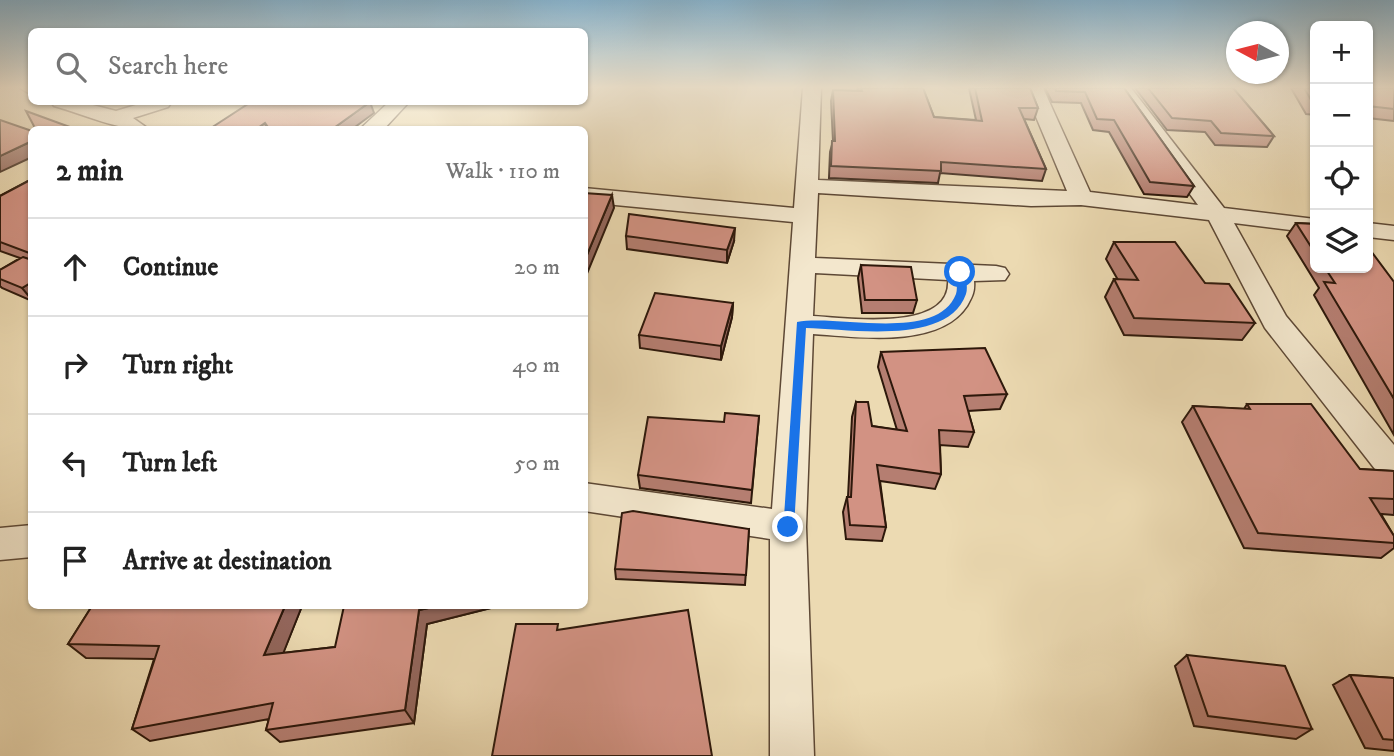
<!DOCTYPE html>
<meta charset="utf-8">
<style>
body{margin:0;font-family:"IM FELL DW Pica",serif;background:#f2f2f2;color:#222}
.controls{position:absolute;right:21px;top:21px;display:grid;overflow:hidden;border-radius:10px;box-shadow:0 2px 5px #0004}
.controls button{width:63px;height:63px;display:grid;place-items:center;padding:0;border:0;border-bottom:2px solid #e0e0e0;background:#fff;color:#222;font:35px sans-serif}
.compass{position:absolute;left:1226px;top:21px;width:63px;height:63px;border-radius:50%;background:#fff;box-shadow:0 2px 5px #0004;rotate:277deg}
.stop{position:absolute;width:21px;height:21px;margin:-16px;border:5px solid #1a73e8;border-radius:50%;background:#fff}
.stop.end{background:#1a73e8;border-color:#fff;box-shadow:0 2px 7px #0008}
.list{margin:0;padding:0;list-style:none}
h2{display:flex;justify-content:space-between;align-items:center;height:91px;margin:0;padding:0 28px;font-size:30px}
h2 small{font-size:23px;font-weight:400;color:#767676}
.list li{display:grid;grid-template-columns:46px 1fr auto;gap:21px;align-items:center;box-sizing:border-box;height:98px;padding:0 28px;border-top:2px solid #e0e0e0}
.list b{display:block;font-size:26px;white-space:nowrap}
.list em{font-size:23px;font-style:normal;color:#767676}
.icon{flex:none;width:38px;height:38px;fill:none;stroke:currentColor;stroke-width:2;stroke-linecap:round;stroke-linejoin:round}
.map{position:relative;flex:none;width:1394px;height:756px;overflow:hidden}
.search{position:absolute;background:#fff;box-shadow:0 2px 5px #0004;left:28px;top:28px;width:560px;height:77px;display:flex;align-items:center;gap:18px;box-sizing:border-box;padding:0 24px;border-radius:10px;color:#767676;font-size:26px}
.panel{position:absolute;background:#fff;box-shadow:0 2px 5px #0004;left:28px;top:126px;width:560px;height:483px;border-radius:10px}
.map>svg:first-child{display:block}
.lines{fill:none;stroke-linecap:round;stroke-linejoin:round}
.street-casing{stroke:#5d4835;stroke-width:3}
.street{fill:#f3e7cd;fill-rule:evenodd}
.wall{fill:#b57e71;stroke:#2d180b;stroke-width:2}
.shaded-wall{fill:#93665c;stroke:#2d180b;stroke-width:2}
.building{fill:#d29283;stroke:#2d180b;stroke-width:2}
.route{fill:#1a73e8}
</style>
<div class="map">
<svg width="1394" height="756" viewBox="0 0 1394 756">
<rect width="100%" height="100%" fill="#ecdab2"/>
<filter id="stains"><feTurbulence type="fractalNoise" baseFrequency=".00286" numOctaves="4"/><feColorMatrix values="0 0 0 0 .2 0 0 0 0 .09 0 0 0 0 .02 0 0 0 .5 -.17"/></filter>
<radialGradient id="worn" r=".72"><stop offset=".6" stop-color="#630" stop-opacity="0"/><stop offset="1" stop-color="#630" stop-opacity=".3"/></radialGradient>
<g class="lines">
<defs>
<path id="street" d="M20,88H32V95Z
M803,88H821L818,180L1067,191L1024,88H1043L1090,192L1198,205L1112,88H1131L1224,208L1315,219V233L1234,223L1286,316L1394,445V482L1382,478L1265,328L1209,220L1081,205L1031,206L818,193L815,258L996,266L1005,268L1009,274L1005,280L974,281C975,292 972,297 967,306C939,349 856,337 813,334L806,527L814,756H770V539L584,511V483L772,509L793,222L584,202V188L794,208ZM815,273L948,280C952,333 846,318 813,316Z
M51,102H81L116,111L146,102L171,103L168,107L133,118L150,130C117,130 86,115 54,106Z
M389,102H409L383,130H359Z
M1368,223L1394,226V240L1368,237Z
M32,525V557L0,560V528Z"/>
</defs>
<use href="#street" class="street-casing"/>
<use href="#street" class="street"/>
</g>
<path class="wall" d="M857,88H923L934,117L976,120L969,88H1030L1038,108L1034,120L1024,119L1046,169L1042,181L940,173L938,183L829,178L830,152L833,141L831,101L833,90L858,91Z
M1045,88H1124L1194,186L1187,197L1144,194L1109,132L1093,130L1081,103L1052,102Z
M1135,88H1233L1274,136L1267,147L1215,145L1205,132L1167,130Z
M1291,88H1315V115L1306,114Z
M1368,88H1394V121L1368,118Z
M32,179V301L2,288L0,286V270L20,258L0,251V196Z
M1296,223L1315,224V268H1368L1394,282V435L1314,295L1319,288L1287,236Z
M626,236L734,241L727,263L627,249Z
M1114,242L1205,283L1255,323L1242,340L1124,335L1105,297L1114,279L1118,280L1106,259Z
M861,265L917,300L913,313H862L858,278Z
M733,303L732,317L721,360L640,348L639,335Z
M881,352L1007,394L1000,409L968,411L974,432L968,447L940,445L941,474L935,489L880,481L886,527L882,541L846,539L843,512L847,497H848L852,417L856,402L872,426L897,430L878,367Z
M1247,404L1360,469L1394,471V515L1381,514L1394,536V548L1381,558L1244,548L1182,422L1193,406L1244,409Z
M759,416L751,503L640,488L638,475L724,422Z
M749,529L745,585L616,579L615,569Z
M92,606H302L283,653L335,647L491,608L427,624L414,723L280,742L266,730L269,719L150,741L132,729L154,659L86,658L68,644Z
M1187,655L1312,729L1296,739L1194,726L1175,666Z
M1350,675L1394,678V751L1365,748L1333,685Z"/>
<path class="shaded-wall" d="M370,102L374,113L351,130H331Z
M265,123L268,130H255Z
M32,141V157L0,172V156Z
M612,195L614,208L586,276L584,262Z
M735,228L734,241L727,263V250Z
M32,282V300L22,288Z
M733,303L732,317L721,360V346Z
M285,606H302L277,669L264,655Z
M438,606H492L491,608L427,624L414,723L405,710L419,610Z"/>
<path class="building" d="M861,88H923L934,117L982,121L975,88H1030L1038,108H1019L1046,169L941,162V171L831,166L832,141H835L833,90L862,91Z
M1055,88H1124L1194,186L1150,182L1114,120L1097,119L1085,92L1056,91Z
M1148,88H1233L1274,136L1221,133L1211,121L1172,118Z
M1304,88H1315V103H1313Z
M1368,88H1394V109L1368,106Z
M251,102H370L331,130H270L265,123L255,130H220L211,128Z
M26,111L78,130H36Z
M0,120L32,131V141L0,156Z
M32,179V254L0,242V196Z
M584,193L612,195L584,262Z
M629,214L735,228L727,250L626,236Z
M1296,223L1315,224V253Z
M1114,242H1175L1205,283L1229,284L1255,323L1134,318L1114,279L1138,280Z
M1368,247L1394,282V399L1324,282L1335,283L1325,268H1368Z
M23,257L32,260V282L22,288L0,279V270Z
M861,265L911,267L917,300H865Z
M655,293L733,303L721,346L639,335Z
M985,348L1007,394L964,396L974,432L939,430L941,474L877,465L886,527L850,525L847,497H851L856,402H868L872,426L907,431L881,352Z
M1247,404H1311L1360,469L1394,471V499L1370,498L1394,536V543L1258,533L1193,406L1250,409Z
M725,413L759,416L752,490L638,475L648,417L724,422Z
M633,511L749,529L746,575L615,569L622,513Z
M92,606H285L264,655L335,647L344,606H438L419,610L405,710L266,730L273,703L132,729L159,646L68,644Z
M688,610L712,756H492L516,624H558L557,630Z
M1187,655L1285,666L1312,729L1208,716Z
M1350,675L1394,678V740L1383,739Z"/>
<linearGradient id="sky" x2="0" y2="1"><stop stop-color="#88b6d2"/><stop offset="0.45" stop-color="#f6eedc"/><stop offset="1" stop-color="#f6eedc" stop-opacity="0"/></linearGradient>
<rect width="1394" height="194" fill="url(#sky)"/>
<path class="route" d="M960,269L965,272C966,278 968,288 966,294C948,346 850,329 806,328L794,527L788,533L783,532L797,322C838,314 937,343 956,294C958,288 956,279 955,272Z"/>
<rect width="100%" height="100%" filter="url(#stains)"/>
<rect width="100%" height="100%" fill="url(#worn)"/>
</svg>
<div class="controls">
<button>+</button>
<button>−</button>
<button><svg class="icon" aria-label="locate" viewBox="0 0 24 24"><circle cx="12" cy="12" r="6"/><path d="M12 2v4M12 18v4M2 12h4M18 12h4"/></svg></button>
<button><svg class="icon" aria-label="layers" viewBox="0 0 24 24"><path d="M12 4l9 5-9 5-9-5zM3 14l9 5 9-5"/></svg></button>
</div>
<svg class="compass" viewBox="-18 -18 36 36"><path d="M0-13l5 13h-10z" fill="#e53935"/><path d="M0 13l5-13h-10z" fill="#767676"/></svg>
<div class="stop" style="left:960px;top:272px"></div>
<div class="stop end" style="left:788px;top:527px"></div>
<div class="search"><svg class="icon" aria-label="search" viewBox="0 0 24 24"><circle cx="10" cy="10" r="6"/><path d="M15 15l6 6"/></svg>Search here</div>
<section class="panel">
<h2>2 min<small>Walk · 110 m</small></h2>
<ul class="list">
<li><svg class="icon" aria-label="ahead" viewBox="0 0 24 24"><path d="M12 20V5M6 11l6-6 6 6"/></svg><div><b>Continue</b></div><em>20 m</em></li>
<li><svg class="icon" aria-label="right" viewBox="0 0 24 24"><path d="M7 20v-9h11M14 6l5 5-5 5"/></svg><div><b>Turn right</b></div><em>40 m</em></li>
<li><svg class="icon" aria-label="left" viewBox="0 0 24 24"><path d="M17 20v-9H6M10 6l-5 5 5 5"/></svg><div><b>Turn left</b></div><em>50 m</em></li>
<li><svg class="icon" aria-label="arrive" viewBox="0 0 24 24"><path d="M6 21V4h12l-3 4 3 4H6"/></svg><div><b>Arrive at destination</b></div></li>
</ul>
</section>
</div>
